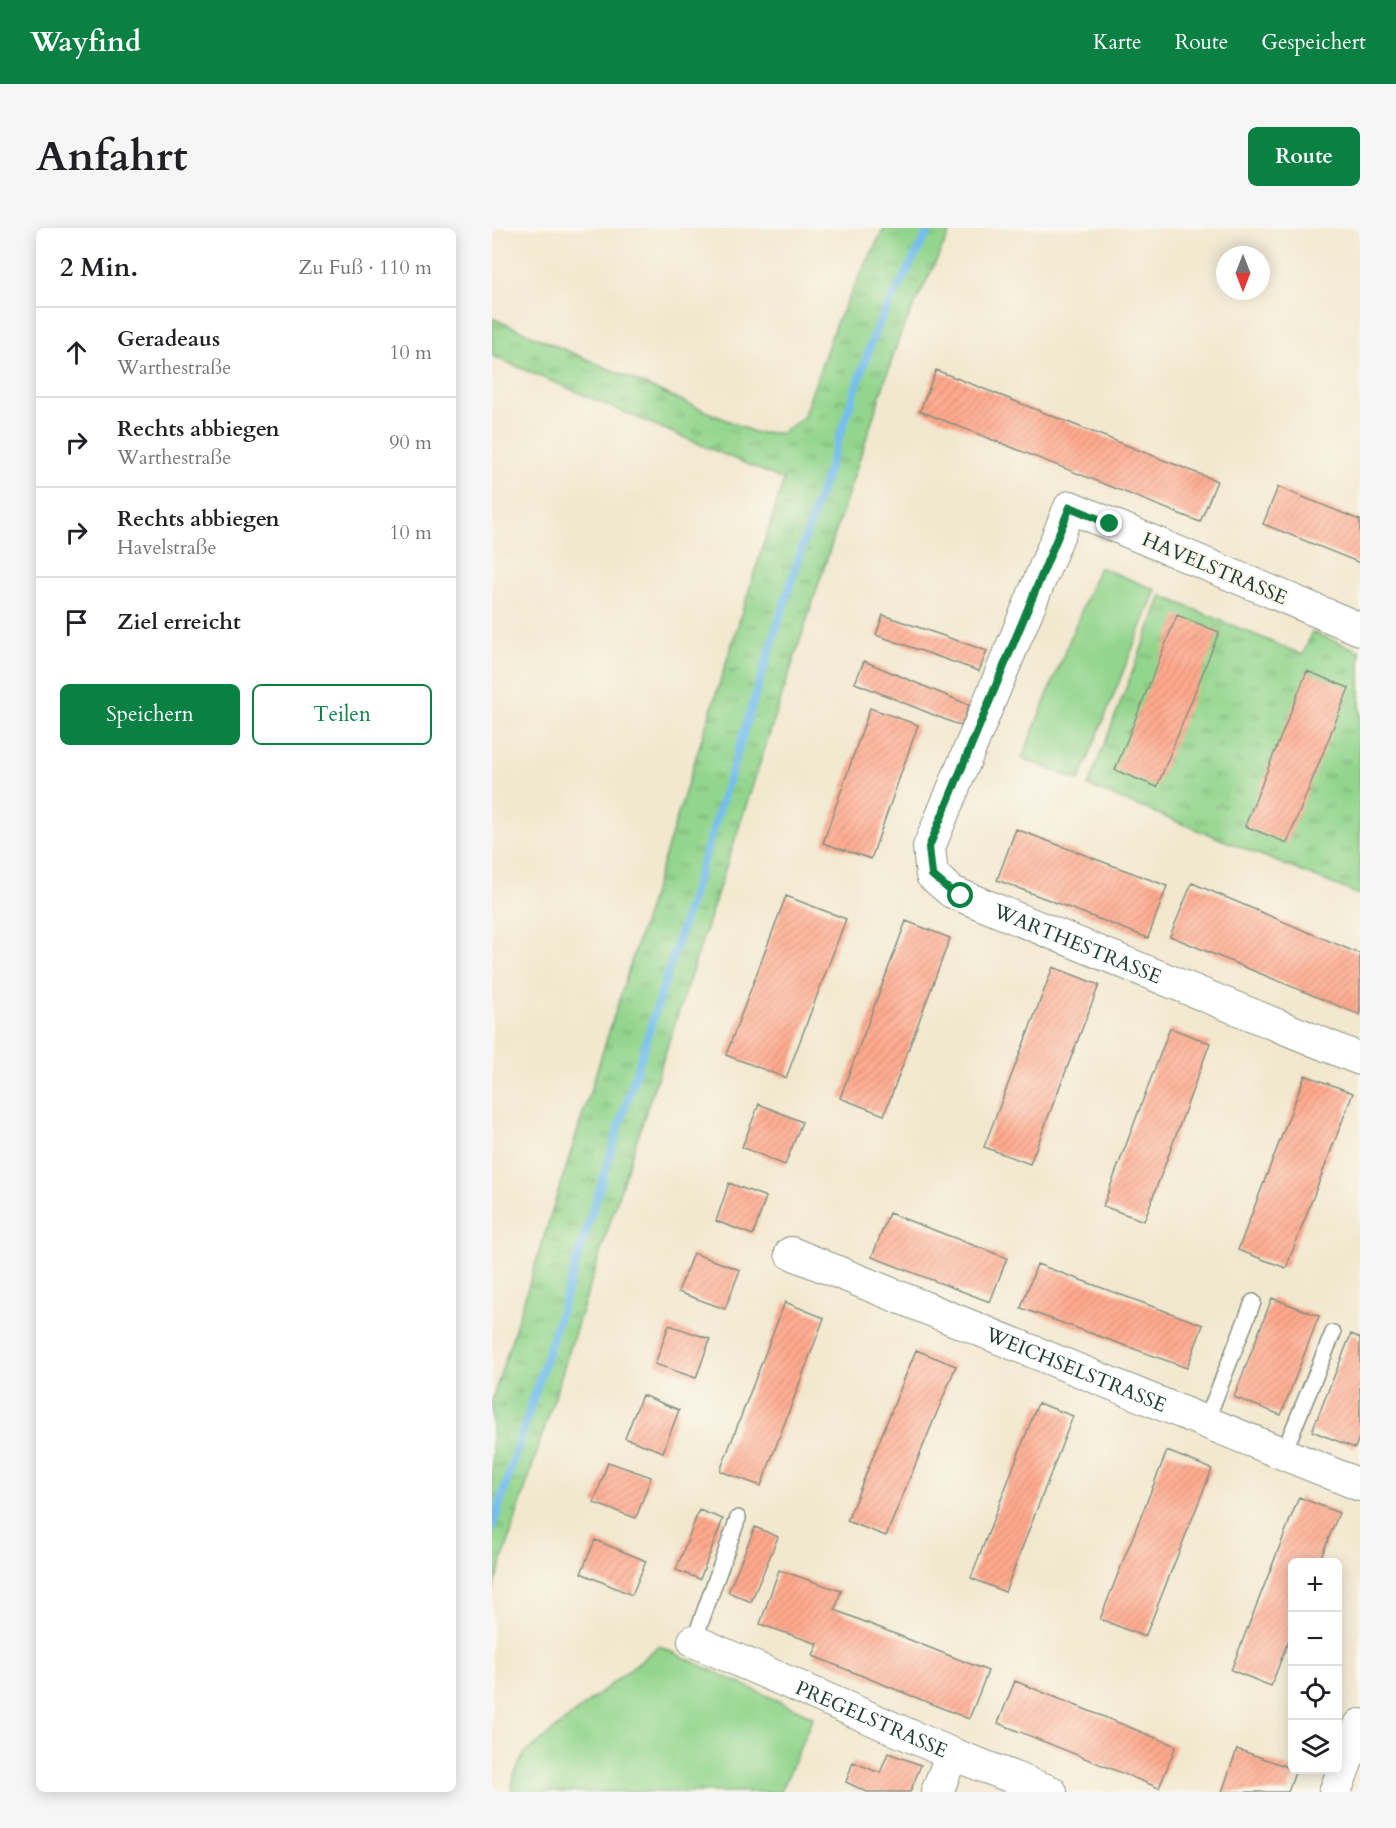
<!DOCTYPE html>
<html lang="de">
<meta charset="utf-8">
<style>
body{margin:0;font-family:Cardo,serif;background:#f6f6f6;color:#202124}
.controls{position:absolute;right:18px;bottom:18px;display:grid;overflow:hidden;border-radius:9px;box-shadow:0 3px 15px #0003}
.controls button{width:54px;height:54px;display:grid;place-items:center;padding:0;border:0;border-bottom:2px solid #e0e0e0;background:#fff;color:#202124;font:30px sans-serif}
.compass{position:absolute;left:724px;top:18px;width:54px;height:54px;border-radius:50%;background:#fff;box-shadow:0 3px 15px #0003;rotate:180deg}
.stop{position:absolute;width:18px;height:18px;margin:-14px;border:4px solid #0b8043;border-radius:50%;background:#fff}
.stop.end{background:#0b8043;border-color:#fff;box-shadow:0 2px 6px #0008}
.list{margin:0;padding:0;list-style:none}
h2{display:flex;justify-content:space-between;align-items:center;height:78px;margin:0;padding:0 24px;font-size:26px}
h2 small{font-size:20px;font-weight:400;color:#757577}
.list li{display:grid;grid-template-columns:39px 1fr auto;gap:18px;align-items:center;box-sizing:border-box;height:90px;padding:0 24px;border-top:2px solid #e0e0e0}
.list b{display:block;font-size:22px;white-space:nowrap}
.list p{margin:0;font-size:20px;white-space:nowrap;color:#757577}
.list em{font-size:20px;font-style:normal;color:#757577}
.actions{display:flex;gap:12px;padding:18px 24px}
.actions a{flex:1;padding:14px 0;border:2px solid #0b8043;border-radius:9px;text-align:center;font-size:21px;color:#0b8043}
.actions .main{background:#0b8043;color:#fff}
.icon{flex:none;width:33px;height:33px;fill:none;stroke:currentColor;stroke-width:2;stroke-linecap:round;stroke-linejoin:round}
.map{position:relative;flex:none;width:868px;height:1564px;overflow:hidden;border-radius:9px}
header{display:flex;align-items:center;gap:36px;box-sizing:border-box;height:84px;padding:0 30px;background:#0b8043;color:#fff}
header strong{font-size:28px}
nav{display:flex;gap:33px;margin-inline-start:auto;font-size:21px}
.intro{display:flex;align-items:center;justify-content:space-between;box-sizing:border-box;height:144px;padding:0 36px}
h1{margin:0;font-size:42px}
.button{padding:15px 27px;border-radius:9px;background:#0b8043;color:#fff;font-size:21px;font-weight:700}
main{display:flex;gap:36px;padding:0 36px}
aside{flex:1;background:#fff;border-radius:9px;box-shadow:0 3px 15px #0003}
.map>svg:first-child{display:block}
.grass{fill:url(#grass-tufts);stroke:#598960;stroke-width:1.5}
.park{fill:#93d58d;stroke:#598960;stroke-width:1.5}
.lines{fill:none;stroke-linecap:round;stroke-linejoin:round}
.stream{stroke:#76beee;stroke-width:8}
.building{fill:url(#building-hatch)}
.service-casing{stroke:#889282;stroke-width:18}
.minor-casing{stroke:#889282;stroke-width:34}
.service{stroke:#fff;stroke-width:15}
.minor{stroke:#fff;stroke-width:32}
.route{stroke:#0b8043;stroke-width:8}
.labels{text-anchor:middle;stroke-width:4.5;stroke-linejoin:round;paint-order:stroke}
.street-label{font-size:20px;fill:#1f3d34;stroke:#fbf7ec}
</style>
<header>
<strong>Wayfind</strong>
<nav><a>Karte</a><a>Route</a><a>Gespeichert</a></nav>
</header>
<div class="intro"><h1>Anfahrt</h1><a class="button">Route</a></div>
<main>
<aside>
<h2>2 Min.<small>Zu Fuß · 110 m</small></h2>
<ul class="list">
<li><svg class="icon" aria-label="ahead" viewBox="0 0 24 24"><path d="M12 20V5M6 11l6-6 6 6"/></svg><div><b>Geradeaus</b><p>Warthestraße</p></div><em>10 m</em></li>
<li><svg class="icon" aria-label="right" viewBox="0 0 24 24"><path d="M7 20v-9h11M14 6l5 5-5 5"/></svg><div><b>Rechts abbiegen</b><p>Warthestraße</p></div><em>90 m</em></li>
<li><svg class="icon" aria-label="right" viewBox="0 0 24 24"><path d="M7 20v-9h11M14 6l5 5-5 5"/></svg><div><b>Rechts abbiegen</b><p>Havelstraße</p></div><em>10 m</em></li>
<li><svg class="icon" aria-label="arrive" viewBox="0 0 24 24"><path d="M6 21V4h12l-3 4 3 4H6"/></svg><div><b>Ziel erreicht</b></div></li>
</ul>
<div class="actions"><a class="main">Speichern</a><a>Teilen</a></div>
</aside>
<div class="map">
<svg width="868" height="1564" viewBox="0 0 868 1564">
<defs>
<pattern id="grass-tufts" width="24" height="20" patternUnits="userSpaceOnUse" patternTransform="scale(1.5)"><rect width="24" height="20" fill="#93d58d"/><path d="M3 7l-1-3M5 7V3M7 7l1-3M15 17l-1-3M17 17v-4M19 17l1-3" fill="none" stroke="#77ae74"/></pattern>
<pattern id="building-hatch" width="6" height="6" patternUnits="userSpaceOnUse" patternTransform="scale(1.5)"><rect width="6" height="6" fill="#fea98d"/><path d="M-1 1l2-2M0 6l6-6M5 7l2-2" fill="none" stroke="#d9927a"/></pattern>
</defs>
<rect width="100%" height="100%" fill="#fbf7ec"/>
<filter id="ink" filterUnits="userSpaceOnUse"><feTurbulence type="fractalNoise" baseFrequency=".0167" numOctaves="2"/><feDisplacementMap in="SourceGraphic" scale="12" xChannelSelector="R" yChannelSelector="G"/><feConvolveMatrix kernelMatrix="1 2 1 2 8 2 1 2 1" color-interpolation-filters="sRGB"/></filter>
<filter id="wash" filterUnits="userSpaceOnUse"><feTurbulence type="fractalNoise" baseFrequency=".008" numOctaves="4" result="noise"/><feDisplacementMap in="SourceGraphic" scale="24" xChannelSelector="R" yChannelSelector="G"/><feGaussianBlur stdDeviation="1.35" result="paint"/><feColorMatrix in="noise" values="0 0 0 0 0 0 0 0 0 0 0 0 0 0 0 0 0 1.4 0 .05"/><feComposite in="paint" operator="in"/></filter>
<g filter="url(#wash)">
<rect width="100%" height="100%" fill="#f2e8cf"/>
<path class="grass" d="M392,0H460L408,107L127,966L0,1365V1173L292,252L0,128V90L264,205H289L311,190L344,95Z
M670,368L811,427L820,404L868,423V667L596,558Z"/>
<path class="park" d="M607,339L664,362L587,553L530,530Z
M167,1418L321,1489L289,1564H19L22,1547L32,1526Z"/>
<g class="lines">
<path class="stream" d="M0,1301L313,310L384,101L438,0"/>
</g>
<g id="blocks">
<path class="building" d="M444,142L725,253L708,294L428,183Z
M786,259L868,292V335L771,296Z
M391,387L495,423L487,443L384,407Z
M685,387L727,404L665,559L623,542Z
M372,433L477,477L469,498L363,455Z
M815,443L857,460L795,615L753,598Z
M378,480L426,497L379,631L331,615Z
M524,601L675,658L656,710L505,652Z
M700,655L868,726V787L678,708Z
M294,668L354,691L294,850L234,827Z
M414,693L458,710L392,887L348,870Z
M561,739L607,757L538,936L492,919Z
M678,800L718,815L652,993L611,978Z
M813,847L861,865L794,1040L746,1022Z
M267,876L310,894L293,937L250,919Z
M237,955L274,969L261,1007L224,993Z
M397,985L515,1030L498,1074L380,1029Z
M201,1025L248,1042L233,1081L186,1064Z
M545,1036L711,1097L695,1140L529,1080Z
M780,1070L827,1088L789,1187L742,1169Z
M293,1074L332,1090L269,1258L228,1243Z
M177,1097L218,1111L204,1150L163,1136Z
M859,1106L868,1110V1207L863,1220L820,1203Z
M424,1122L464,1138L394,1308L355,1293Z
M150,1167L187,1182L171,1224L133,1210Z
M546,1175L581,1188L513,1364L479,1350Z
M675,1223L720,1241L653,1409L608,1391Z
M116,1234L159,1249L144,1290L102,1275Z
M807,1269L847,1285L827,1334H800V1403L779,1458L739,1442Z
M207,1282L231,1291L208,1351L184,1342Z
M263,1299L286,1309L259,1374L236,1364Z
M103,1312L154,1333L140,1367L89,1345Z
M287,1342L349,1363L343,1382L496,1443L477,1491L321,1428L326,1416L268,1396Z
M523,1453L684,1518L667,1560L506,1495Z
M745,1521L804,1542L796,1564H730Z
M396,1525L429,1537L418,1564H375L354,1554L361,1534L388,1545Z"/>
</g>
</g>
<g filter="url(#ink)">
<use href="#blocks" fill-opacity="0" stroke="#889282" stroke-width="1.5"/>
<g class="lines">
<defs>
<path id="service" d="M713,1196L761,1074
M791,1226L841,1105
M202,1413L246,1290"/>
<g id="minor">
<path id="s1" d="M868,401L578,279L437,619L440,647L460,664L868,831"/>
<path id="s2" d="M299,1025L868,1257"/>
<path id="s3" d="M202,1413L460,1526L559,1564"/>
<path d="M445,1564L460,1526"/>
<path d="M843,1564L868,1497"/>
</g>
</defs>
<use href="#service" class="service-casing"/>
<use href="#minor" class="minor-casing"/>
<use href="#service" class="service"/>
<use href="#minor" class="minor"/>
</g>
</g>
<g class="lines" filter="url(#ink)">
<path class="route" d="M469,668L460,664L440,647L437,619L578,279L618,296"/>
</g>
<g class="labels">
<g class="street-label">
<text transform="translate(723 340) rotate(23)" y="7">HAVELSTRASSE</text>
<text dy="7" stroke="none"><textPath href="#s1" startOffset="873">WARTHESTRASSE</textPath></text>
<text dy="7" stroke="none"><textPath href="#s2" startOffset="308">WEICHSELSTRASSE</textPath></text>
<text dy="7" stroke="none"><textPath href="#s3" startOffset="194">PREGELSTRASSE</textPath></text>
</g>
</g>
</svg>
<div class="controls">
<button>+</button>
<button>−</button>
<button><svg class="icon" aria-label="locate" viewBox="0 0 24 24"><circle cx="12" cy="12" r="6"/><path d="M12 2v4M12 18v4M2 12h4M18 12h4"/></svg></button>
<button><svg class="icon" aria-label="layers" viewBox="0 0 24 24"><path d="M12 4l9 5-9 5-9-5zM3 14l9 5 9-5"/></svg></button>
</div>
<svg class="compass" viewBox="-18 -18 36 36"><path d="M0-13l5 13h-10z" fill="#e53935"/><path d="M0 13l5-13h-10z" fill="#757577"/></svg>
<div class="stop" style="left:469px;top:668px"></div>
<div class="stop end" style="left:618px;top:296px"></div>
</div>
</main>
